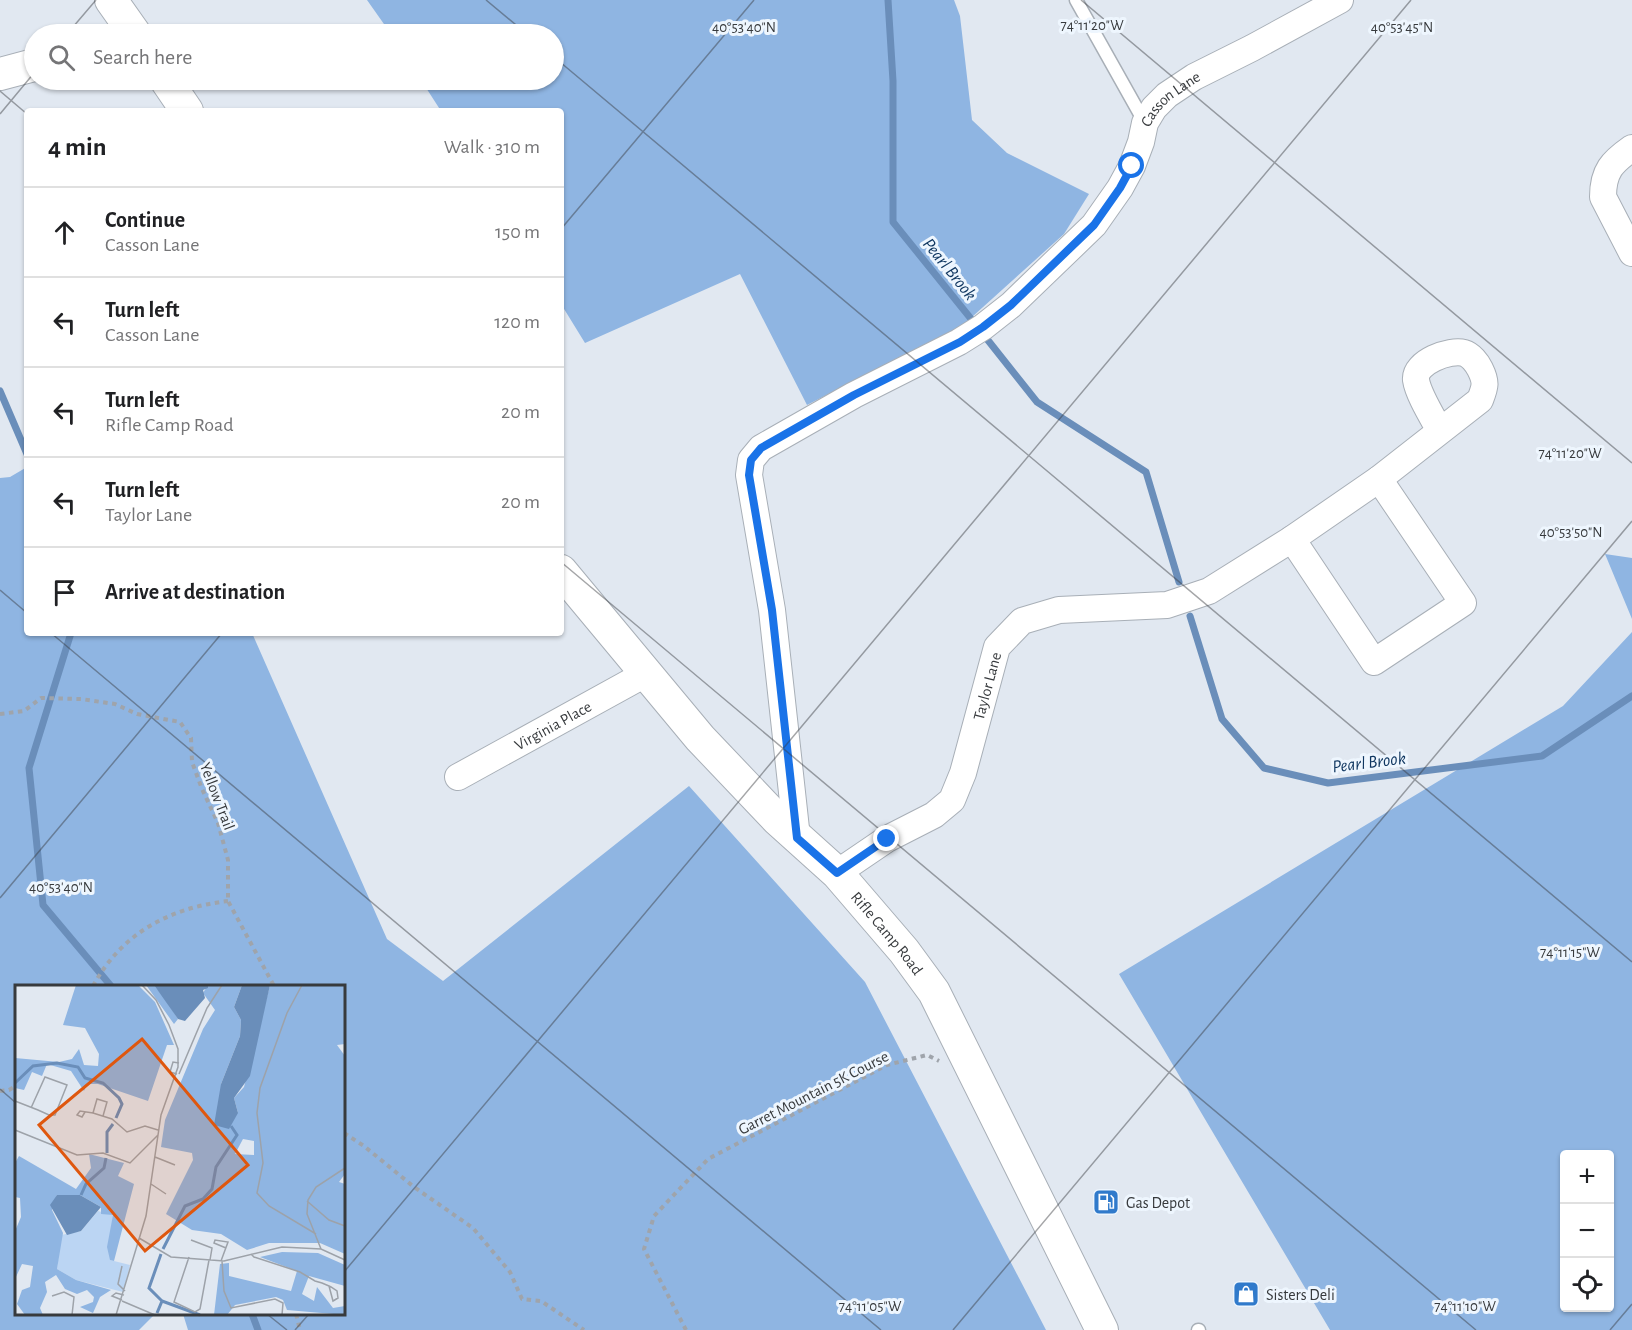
<!DOCTYPE html>
<meta charset="utf-8">
<style>
body{margin:0;font-family:"Alegreya Sans",sans-serif;background:#f6f6f6;color:#202124}
.controls{position:absolute;right:18px;bottom:18px;display:grid;overflow:hidden;border-radius:6px;box-shadow:0 2px 4px #0004}
.controls button{width:54px;height:54px;display:grid;place-items:center;padding:0;border:0;border-bottom:2px solid #e0e0e0;background:#fff;color:#202124;font:30px sans-serif}
.stop{position:absolute;width:18px;height:18px;margin:-14px;border:4px solid #1a73e8;border-radius:50%;background:#fff}
.stop.end{background:#1a73e8;border-color:#fff;box-shadow:0 2px 6px #0008}
.list{margin:0;padding:0;list-style:none}
h2{display:flex;justify-content:space-between;align-items:center;height:78px;margin:0;padding:0 24px;font-size:26px}
h2 small{font-size:20px;font-weight:400;color:#757577}
.list li{display:grid;grid-template-columns:39px 1fr auto;gap:18px;align-items:center;box-sizing:border-box;height:90px;padding:0 24px;border-top:2px solid #e0e0e0}
.list b{display:block;font-size:22px;white-space:nowrap}
.list p{margin:0;font-size:20px;white-space:nowrap;color:#757577}
.list em{font-size:20px;font-style:normal;color:#757577}
.icon{flex:none;width:33px;height:33px;fill:none;stroke:currentColor;stroke-width:2;stroke-linecap:round;stroke-linejoin:round}
.map{position:relative;flex:none;width:1632px;height:1330px;overflow:hidden}
.search{position:absolute;background:#fff;box-shadow:0 2px 4px #0004;left:24px;top:24px;width:540px;height:66px;display:flex;align-items:center;gap:15px;box-sizing:border-box;padding:0 21px;border-radius:33px;color:#757577;font-size:22px}
.panel{position:absolute;background:#fff;box-shadow:0 2px 4px #0004;left:24px;top:108px;width:540px;height:528px;border-radius:6px}
.map>svg:first-child{display:block}
.forest{fill:#8fb5e2;fill-rule:evenodd}
.lines{fill:none;stroke-linecap:round;stroke-linejoin:round}
.stream{stroke:#6a8eba;stroke-width:7}
.service-casing{stroke:#a8afb7;stroke-width:15}
.minor-casing{stroke:#a8afb7;stroke-width:28}
.tertiary-casing{stroke:#a8afb7;stroke-width:34}
.path{stroke:#9fa4ab;stroke-width:4;stroke-dasharray:4.5 4.5;stroke-linecap:butt}
.service{stroke:#fff;stroke-width:12}
.minor{stroke:#fff;stroke-width:26}
.tertiary{stroke:#fff;stroke-width:32}
.route{stroke:#1a73e8;stroke-width:8}
.ticks{fill:none;stroke:#373a3d;stroke-width:1.5;stroke-opacity:0.45}
.labels{text-anchor:middle;stroke-width:6;stroke-linejoin:round;paint-order:stroke}
.street-label{font-size:16px;fill:#373a3d;stroke:#eef6fe}
.poi-label{font-size:16px;fill:#373a3d;stroke:#eef6fe;text-anchor:start}
.water-label{font-size:18px;font-style:italic;fill:#0e355f;stroke:#eef6fe}
.inset-river{fill:none;stroke:#6a8eba;stroke-width:3}
.inset-road{fill:none;stroke:#9da2a9;stroke-width:1.5}
.view{fill:#df570e;fill-opacity:0.15;stroke:#df570e;stroke-width:3}
.inset-edge{fill:none;stroke:#373a3d;stroke-width:3}
.ticks-label{font-size:15px;text-anchor:middle;fill:#373a3d;stroke:#eef6fe;stroke-width:6;stroke-linejoin:round;paint-order:stroke}
</style>
<div class="map">
<svg width="1632" height="1330" viewBox="0 0 1632 1330">
<rect width="100%" height="100%" fill="#e1e8f1"/>
<path class="forest" d="M367,0H954L960,16L972,120L1007,153L1089,194L1064,234L962,326L807,405L740,274L585,343L561,304V111H441L421,80H554V34H391Z
M27,467V633H252L387,939L443,981L689,786L865,982L1046,1330H188L183,1314H344V986H16V1314H155L139,1330H0V478L10,477Z
M1605,554L1632,558V619Z
M1632,632V1330H1330L1119,974L1563,706ZM1564,1154H1610V1308H1564Z"/>
<g class="lines">
<path class="stream" d="M888,0L893,81V222L976,325
M983,334L1037,402L1146,472L1179,582
M0,391L27,454
M1190,616L1222,719L1264,768L1328,783L1542,756L1632,696
M71,633L29,768L43,905L111,986
M252,1314L258,1330"/>
<defs>
<path id="service" d="M1076,0L1145,123
M1198,1330H1199"/>
<g id="minor">
<path d="M1632,148C1612,162 1603,171 1603,197L1632,253"/>
<path d="M1292,539L1374,662L1463,603L1379,479"/>
<path id="s1" d="M458,777L647,673"/>
<path id="s2" d="M797,838L772,610L749,475L751,460L761,448L854,395L959,342L983,327L1011,305L1094,225L1120,188L1132,166L1141,142L1145,123L1154,108L1167,95L1194,77L1252,48L1340,0"/>
<path id="s3" d="M837,873L887,839L934,815L952,800L963,773L997,647L1022,621L1059,610L1167,605L1209,591L1292,539L1379,479L1480,400C1485,387 1487,383 1480,369C1477,363 1471,355 1464,353C1450,349 1414,362 1416,380C1418,394 1433,418 1440,431"/>
</g>
<g id="tertiary">
<path d="M111,0L135,34"/>
<path d="M0,74L34,65"/>
<path d="M166,80L187,111"/>
<path id="s4" d="M561,571L700,738L777,819L837,873L904,951L934,992L1102,1330"/>
</g>
</defs>
<use href="#service" class="service-casing"/>
<use href="#minor" class="minor-casing"/>
<use href="#tertiary" class="tertiary-casing"/>
<path class="path" d="M0,714L24,711L41,698L81,699L115,704L137,714L180,722L191,738L192,762L202,789L218,823L228,860V901L274,986
M93,986C122,933 169,908 228,901
M0,1091L9,1090L16,1086
M344,1133L364,1146L414,1187L473,1228L510,1272L522,1299L541,1301L584,1330
M296,1314L300,1330
M686,1330L644,1249L654,1216L708,1159L887,1065L927,1055L939,1061"/>
<use href="#service" class="service"/>
<use href="#minor" class="minor"/>
<use href="#tertiary" class="tertiary"/>
</g>
<g class="lines">
<path class="route" d="M887,839L837,873L797,838L772,610L749,475L751,460L761,448L854,395L960,342L983,327L1011,305L1094,225L1120,188L1132,166"/>
</g>
<path class="ticks" d="M486,0L527,34M1081,0L1632,463M67,34L96,0M554,57L1632,962M0,91L27,114M0,114L34,73M561,229L754,0M561,562L1476,1330M0,590L27,613M51,633L881,1330M0,898L222,633M0,1089L16,1103M344,1272L1411,0M267,1314L287,1330M295,1330L309,1314M953,1330L1632,521M1610,1330L1632,1304"/>
<defs>
<symbol id="fuel-square" viewBox="-11 -11 22 22"><rect x="-9" y="-9" width="18" height="18" rx="4" fill="#307acb" stroke="#eef6fe"/><path d="M-5.5-6h7V0h2V4h1.3V-2.5L3-4.5l.8-.8L6-3V5H2.5V1h-1V6h-7ZM-4.2-4.7v3.2H.2V-4.7Z" fill="#fff"/></symbol>
<symbol id="shop-square" viewBox="-11 -11 22 22"><rect x="-9" y="-9" width="18" height="18" rx="4" fill="#307acb" stroke="#eef6fe"/><path d="M-5-2.5h2.3a2.7 3.5 0 0 1 5.4 0H5L5.5 6h-11ZM-1.5-2.5h3a1.5 2.3 0 0 0-3 0Z" fill="#fff"/></symbol>
</defs>
<g fill-rule="evenodd">
<use href="#fuel-square" x="1091" y="1187" width="30" height="30"/>
<use href="#shop-square" x="1231" y="1279" width="30" height="30"/>
</g>
<g class="labels">
<g class="street-label">
<text dy="6" stroke="none"><textPath href="#s2" startOffset="952">Casson Lane</textPath></text>
<text dy="6" stroke="none"><textPath href="#s3" startOffset="256">Taylor Lane</textPath></text>
<text dy="6" stroke="none"><textPath href="#s1" startOffset="108">Virginia Place</textPath></text>
<text transform="translate(218 796) rotate(69)" y="6">Yellow Trail</text>
<text dy="6" stroke="none"><textPath href="#s4" startOffset="488">Rifle Camp Road</textPath></text>
<text transform="translate(813 1092) rotate(-27)" y="6">Garret Mountain 5K Course</text>
</g>
<g class="poi-label">
<text x="1126" y="1208">Gas Depot</text>
<text x="1266" y="1300">Sisters Deli</text>
</g>
<g class="water-label">
<text transform="translate(950 269) rotate(51)" y="6">Pearl Brook</text>
<text transform="translate(1369 762) rotate(-7)" y="6">Pearl Brook</text>
</g>
</g>
<g transform="translate(15 985)">
<rect width="330" height="330" fill="#e1e8f1"/>
<path d="M83,226L98,230L95,275L115,280L108,307L61,295L42,284L46,250L66,246Z" fill="#bbd5f3"/>
<path d="M61,0H123L140,17L159,60H152L133,116L83,99H72L69,106L56,86L32,79L27,91L17,87L9,105L0,103V73L44,77L57,74L64,64L69,80L83,81L84,69L70,43L48,40ZM131,0H139L151,15L163,34L159,39ZM193,0H227L219,22L226,35L225,51L206,99L223,128L219,113L229,102L255,0H330V59L322,60L330,71V189L324,197L330,199V269L305,258H254L232,265L206,249L177,245L151,229L178,175L177,168L146,162L150,135L188,44L200,25L188,8ZM228,154L239,156V170L220,169ZM74,169L109,178L103,191L119,199L99,276L95,275L92,262L98,230L86,229V222L65,210H42L37,225L48,248L42,284L61,295L96,305L85,312L78,328L65,322L78,317L79,312L72,305L62,309L50,304L41,290L30,297L32,307L25,323L28,330H10L2,319L7,305L15,302L18,281L7,279L0,294V246L6,232L5,213L0,212V178L4,171L61,204L76,183ZM267,267L303,268L330,280V301L294,291L287,309L299,316L302,302L318,323L330,321V330L272,325L268,315L261,312L220,320L212,330H199L205,279L214,278V291L276,306L282,286L245,272Z" fill="#8fb5e2" fill-rule="evenodd"/>
<path d="M139,0H193V3L188,5L190,13L170,36L163,34ZM227,0H255L235,91L219,113L223,128L214,144L199,140L206,99L225,51L226,35L219,22ZM42,210H65L86,222L66,246L52,250L35,220Z" fill="#6a8eba"/>
<path class="inset-river" d="M0,98L18,81L42,78L63,82L70,93L88,98L104,113L107,119L101,133M92,168V147L98,139M66,210L71,199L89,183L91,173M148,264L170,221L188,214L197,204L201,182L222,150L216,141M147,316L185,330M142,328L147,316L134,303L146,269"/>
<path class="inset-road" d="M287,0L272,28L245,103L242,128L248,178L242,208L254,221L301,249M162,89L155,87L158,77L164,78M164,89L192,23L207,0M0,116L23,125L34,130H40L52,100L30,92L16,123M70,127L67,132L62,130L65,126L78,128L97,134L112,147L130,141L143,145M78,128L82,114L92,117L88,131M0,145L62,170L88,168L115,178L143,150M140,172L160,180M136,199L151,209M292,216L314,235L330,241M124,253L156,272L209,276L267,262L306,264L330,275M176,255L197,263L195,275M306,264L292,229L293,215L301,202L330,183M236,269L239,272L285,287L300,296L307,298L314,301L316,302L322,306L323,313L318,316L314,301M174,272L159,317L180,327L185,324L194,275M206,276L213,257L200,255L199,258L211,263M207,276L209,306L216,323L260,314L268,318L267,330M107,281L103,299L110,306M37,311L49,307L59,312L57,330M107,315L97,311L101,308L109,310M107,316L140,330M101,330L131,231L146,130L163,82V64L154,40L141,15L127,0"/>
<path class="view" d="M127,54L233,180L130,266L24,140Z"/>
<rect width="330" height="330" class="inset-edge"/>
</g>
<g class="ticks-label">
<text x="1092" y="30">74°11'20"W</text>
<text x="744" y="32">40°53'40"N</text>
<text x="1402" y="32">40°53'45"N</text>
<text x="1570" y="458">74°11'20"W</text>
<text x="1571" y="537">40°53'50"N</text>
<text x="61" y="892">40°53'40"N</text>
<text x="1570" y="957">74°11'15"W</text>
<text x="870" y="1311">74°11'05"W</text>
<text x="1465" y="1311">74°11'10"W</text>
</g>
</svg>
<div class="controls">
<button>+</button>
<button>−</button>
<button><svg class="icon" aria-label="locate" viewBox="0 0 24 24"><circle cx="12" cy="12" r="6"/><path d="M12 2v4M12 18v4M2 12h4M18 12h4"/></svg></button>
</div>
<div class="stop" style="left:1132px;top:166px"></div>
<div class="stop end" style="left:887px;top:839px"></div>
<div class="search"><svg class="icon" aria-label="search" viewBox="0 0 24 24"><circle cx="10" cy="10" r="6"/><path d="M15 15l6 6"/></svg>Search here</div>
<section class="panel">
<h2>4 min<small>Walk · 310 m</small></h2>
<ul class="list">
<li><svg class="icon" aria-label="ahead" viewBox="0 0 24 24"><path d="M12 20V5M6 11l6-6 6 6"/></svg><div><b>Continue</b><p>Casson Lane</p></div><em>150 m</em></li>
<li><svg class="icon" aria-label="left" viewBox="0 0 24 24"><path d="M17 20v-9H6M10 6l-5 5 5 5"/></svg><div><b>Turn left</b><p>Casson Lane</p></div><em>120 m</em></li>
<li><svg class="icon" aria-label="left" viewBox="0 0 24 24"><path d="M17 20v-9H6M10 6l-5 5 5 5"/></svg><div><b>Turn left</b><p>Rifle Camp Road</p></div><em>20 m</em></li>
<li><svg class="icon" aria-label="left" viewBox="0 0 24 24"><path d="M17 20v-9H6M10 6l-5 5 5 5"/></svg><div><b>Turn left</b><p>Taylor Lane</p></div><em>20 m</em></li>
<li><svg class="icon" aria-label="arrive" viewBox="0 0 24 24"><path d="M6 21V4h12l-3 4 3 4H6"/></svg><div><b>Arrive at destination</b></div></li>
</ul>
</section>
</div>
